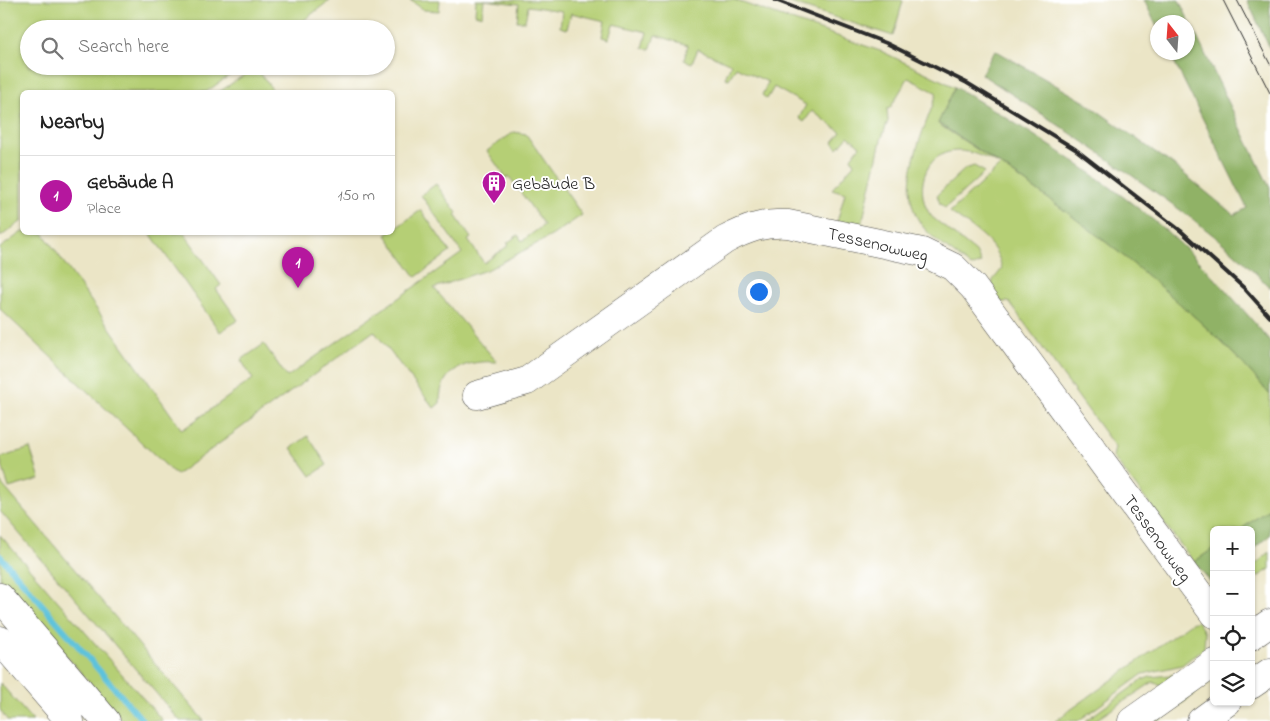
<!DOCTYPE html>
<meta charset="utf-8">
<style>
body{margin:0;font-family:"Indie Flower",sans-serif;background:#f2f2f2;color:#222}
.controls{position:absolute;right:15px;bottom:15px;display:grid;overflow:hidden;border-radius:8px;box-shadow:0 1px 4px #0004}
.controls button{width:45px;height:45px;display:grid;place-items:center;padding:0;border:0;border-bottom:1px solid #e0e0e0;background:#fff;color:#222;font:25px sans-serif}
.compass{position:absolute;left:1150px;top:15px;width:45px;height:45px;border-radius:50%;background:#fff;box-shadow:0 1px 4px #0004;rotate:343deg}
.you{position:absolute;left:758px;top:291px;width:18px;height:18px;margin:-12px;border:4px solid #fff;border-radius:50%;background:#1a73e8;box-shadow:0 0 0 8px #1a73e833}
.badge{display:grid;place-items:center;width:32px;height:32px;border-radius:50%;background:#b5179e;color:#fff;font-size:16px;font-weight:700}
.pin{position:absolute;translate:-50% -41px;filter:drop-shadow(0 1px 2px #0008)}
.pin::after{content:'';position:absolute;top:26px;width:18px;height:15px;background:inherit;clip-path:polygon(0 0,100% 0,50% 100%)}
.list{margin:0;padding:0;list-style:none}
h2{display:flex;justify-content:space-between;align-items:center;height:65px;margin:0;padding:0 20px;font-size:21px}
h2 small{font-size:16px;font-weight:400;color:#767676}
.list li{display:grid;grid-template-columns:32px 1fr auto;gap:15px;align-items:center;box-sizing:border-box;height:80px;padding:0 20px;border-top:1px solid #e0e0e0}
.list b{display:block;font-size:19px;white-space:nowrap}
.list p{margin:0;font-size:16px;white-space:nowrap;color:#767676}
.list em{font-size:16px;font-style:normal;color:#767676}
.icon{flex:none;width:28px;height:28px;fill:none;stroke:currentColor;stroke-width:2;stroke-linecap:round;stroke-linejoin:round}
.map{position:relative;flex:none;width:1270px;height:721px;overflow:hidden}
.search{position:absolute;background:#fff;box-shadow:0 1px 4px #0004;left:20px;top:20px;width:375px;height:55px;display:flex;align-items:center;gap:12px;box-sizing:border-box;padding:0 18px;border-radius:28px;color:#767676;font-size:19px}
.panel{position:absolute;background:#fff;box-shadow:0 1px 4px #0004;left:20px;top:90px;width:375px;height:145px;border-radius:8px}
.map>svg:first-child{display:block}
.green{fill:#b5cf74;stroke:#707d50}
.forest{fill:#90b266;stroke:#5e6e48}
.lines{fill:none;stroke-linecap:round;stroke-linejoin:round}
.stream{stroke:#5dc2db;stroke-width:6}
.minor-casing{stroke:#484742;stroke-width:29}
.major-casing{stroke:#484742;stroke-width:29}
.minor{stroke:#fff;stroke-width:28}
.major{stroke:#fff;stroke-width:28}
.tram{stroke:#2b2b2b;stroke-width:1}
.rail{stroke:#2b2b2b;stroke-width:4}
.labels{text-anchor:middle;stroke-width:4;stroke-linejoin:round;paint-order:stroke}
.poi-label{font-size:18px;fill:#2b2b2b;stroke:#fff;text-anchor:start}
.street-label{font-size:18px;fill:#2b2b2b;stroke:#fff}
</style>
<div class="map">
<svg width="1270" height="721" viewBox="0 0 1270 721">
<rect width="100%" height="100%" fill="#fff"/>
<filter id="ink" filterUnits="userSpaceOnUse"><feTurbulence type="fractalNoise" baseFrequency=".02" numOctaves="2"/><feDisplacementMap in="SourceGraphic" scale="10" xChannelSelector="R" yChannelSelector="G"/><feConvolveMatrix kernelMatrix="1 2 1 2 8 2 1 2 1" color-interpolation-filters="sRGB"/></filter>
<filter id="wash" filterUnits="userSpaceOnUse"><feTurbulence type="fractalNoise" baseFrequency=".0096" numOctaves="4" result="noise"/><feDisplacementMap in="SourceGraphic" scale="20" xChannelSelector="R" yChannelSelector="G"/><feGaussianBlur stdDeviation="1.12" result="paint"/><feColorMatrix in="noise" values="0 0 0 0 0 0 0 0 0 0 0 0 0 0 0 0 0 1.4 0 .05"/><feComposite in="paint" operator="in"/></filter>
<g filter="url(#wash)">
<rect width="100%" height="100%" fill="#ebe5c6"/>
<path class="green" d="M8,0H330L299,24L302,29H29V66H243L206,92H22V221L0,237V2Z
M410,0H440L439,11L424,10Z
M476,0H734L883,52L955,87L938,124C1022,178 1104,236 1179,303C1211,331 1243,361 1270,395V508L1240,530H1214V548L1194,562L1113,457L1115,447L1009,302H1001L991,289L993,280L1002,269C997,240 972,229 950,212L1001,165C988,159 971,150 956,151C923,152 913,194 932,217L976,252L981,263L971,267C957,255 935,241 924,228C892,189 924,133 937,93L908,78L890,108L887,109L888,121L881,140L861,228L837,222L845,193L832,189L854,164L851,158L860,146L848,136L838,148L833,142L841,132L812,111L804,122L799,118L806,105L774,87L767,99L762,95L768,82L736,67L729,79L725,78L731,64L698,49L692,63L684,60L688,45L655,35L650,50L643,48L647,32L613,24L609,39L602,37L605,21L571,13L567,29L560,27L562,11L528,6L525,21H517L519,4L484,0L482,16L475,14Z
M781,0H901L903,1L893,36Z
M256,67L274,92H219Z
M514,132L526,134L582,215L553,235L489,269L434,288L497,362C468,360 439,368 440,403L434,408L374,331L176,475L0,309V248L22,232L43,233L182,430L253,379L241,360L264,344L287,377L462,253L421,195L436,184L457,213L455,215L471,238L468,240L484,263L509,245L507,243L518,235L522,241L544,225L509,176L506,178L487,151Z
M974,166L985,172L945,208L940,204L937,195L965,169Z
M421,210L450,252L416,277L386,235Z
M150,233H184L221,285L216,289L238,320L220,332Z
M308,436L327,465L311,476L291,448Z
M30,448L40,479L9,488L0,458Z
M0,482L204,721H180L0,511Z
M0,535L163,721H123L0,579Z
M1270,552V569L1259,576L1251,577V568Z
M1197,621L1205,633L1204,648L1182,665L1143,674L1078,721H1055L1191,623Z
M1181,674L1163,687L1153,682L1094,721H1085L1142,680L1150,677Z
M0,683L33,721H8L0,710Z
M1209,683L1159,721H1152Z"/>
<path class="forest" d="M1144,0H1179L1270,188V288C1236,250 1192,218 1151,189C1095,149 1038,111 981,74L995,50L1085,102L1172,164L1234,215L1247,208L1170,53L1188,52V22H1158L1157,27Z
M1247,0H1270V49Z
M955,87C1025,128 1094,172 1157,223C1199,258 1235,300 1270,341V395C1243,361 1211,331 1179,303C1104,236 1022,178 938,123Z
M1270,508V535L1251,551V530H1240Z
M1214,548V582L1212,583L1194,562Z"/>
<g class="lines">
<path class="stream" d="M0,556L143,721"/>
</g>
</g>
<g filter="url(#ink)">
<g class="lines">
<defs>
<path id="minor" d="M477,395L527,381L725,240C746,229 764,222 788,224L922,252L953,267L973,287L1214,614"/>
<path id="major" d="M0,597L106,721
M1251,636L1270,623
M0,640L70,721
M1251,685L1270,672
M1132,721L1214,663
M1201,721L1227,702"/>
</defs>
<use href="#minor" class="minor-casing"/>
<use href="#major" class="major-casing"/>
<use href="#minor" class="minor"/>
<use href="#major" class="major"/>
<path class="tram" d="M1223,0L1270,93
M1237,0L1270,64"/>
<path class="rail" d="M775,0L886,43L967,83L1075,149L1181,231L1244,288L1270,317"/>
</g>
</g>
<defs>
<symbol id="building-pin" viewBox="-11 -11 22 30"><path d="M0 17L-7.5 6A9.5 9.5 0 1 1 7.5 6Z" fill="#b5179e" stroke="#fff"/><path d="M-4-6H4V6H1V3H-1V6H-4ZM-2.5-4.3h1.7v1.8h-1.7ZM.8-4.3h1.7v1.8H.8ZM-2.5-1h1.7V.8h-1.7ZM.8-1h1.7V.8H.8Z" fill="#fff"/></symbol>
</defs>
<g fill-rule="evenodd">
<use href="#building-pin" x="480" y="169" width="28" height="38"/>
</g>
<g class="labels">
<g class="poi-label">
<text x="512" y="189">Gebäude B</text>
</g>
<g class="street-label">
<text transform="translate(878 244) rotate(13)" y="6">Tessenowweg</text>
<text transform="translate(1158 538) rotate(54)" y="6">Tessenowweg</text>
</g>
</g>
</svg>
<div class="controls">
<button>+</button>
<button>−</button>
<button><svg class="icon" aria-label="locate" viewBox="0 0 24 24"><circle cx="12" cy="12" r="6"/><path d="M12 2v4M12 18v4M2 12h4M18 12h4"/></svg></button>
<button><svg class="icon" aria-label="layers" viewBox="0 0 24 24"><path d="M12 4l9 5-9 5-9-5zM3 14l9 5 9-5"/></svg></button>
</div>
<svg class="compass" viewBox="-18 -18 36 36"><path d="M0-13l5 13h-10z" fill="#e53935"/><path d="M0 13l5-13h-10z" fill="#767676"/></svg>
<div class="you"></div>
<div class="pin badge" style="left:298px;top:288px">1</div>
<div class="search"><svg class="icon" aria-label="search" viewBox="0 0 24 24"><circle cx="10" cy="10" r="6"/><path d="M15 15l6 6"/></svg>Search here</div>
<section class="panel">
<h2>Nearby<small></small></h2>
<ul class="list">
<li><span class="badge">1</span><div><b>Gebäude A</b><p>Place</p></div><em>150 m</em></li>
</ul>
</section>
</div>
